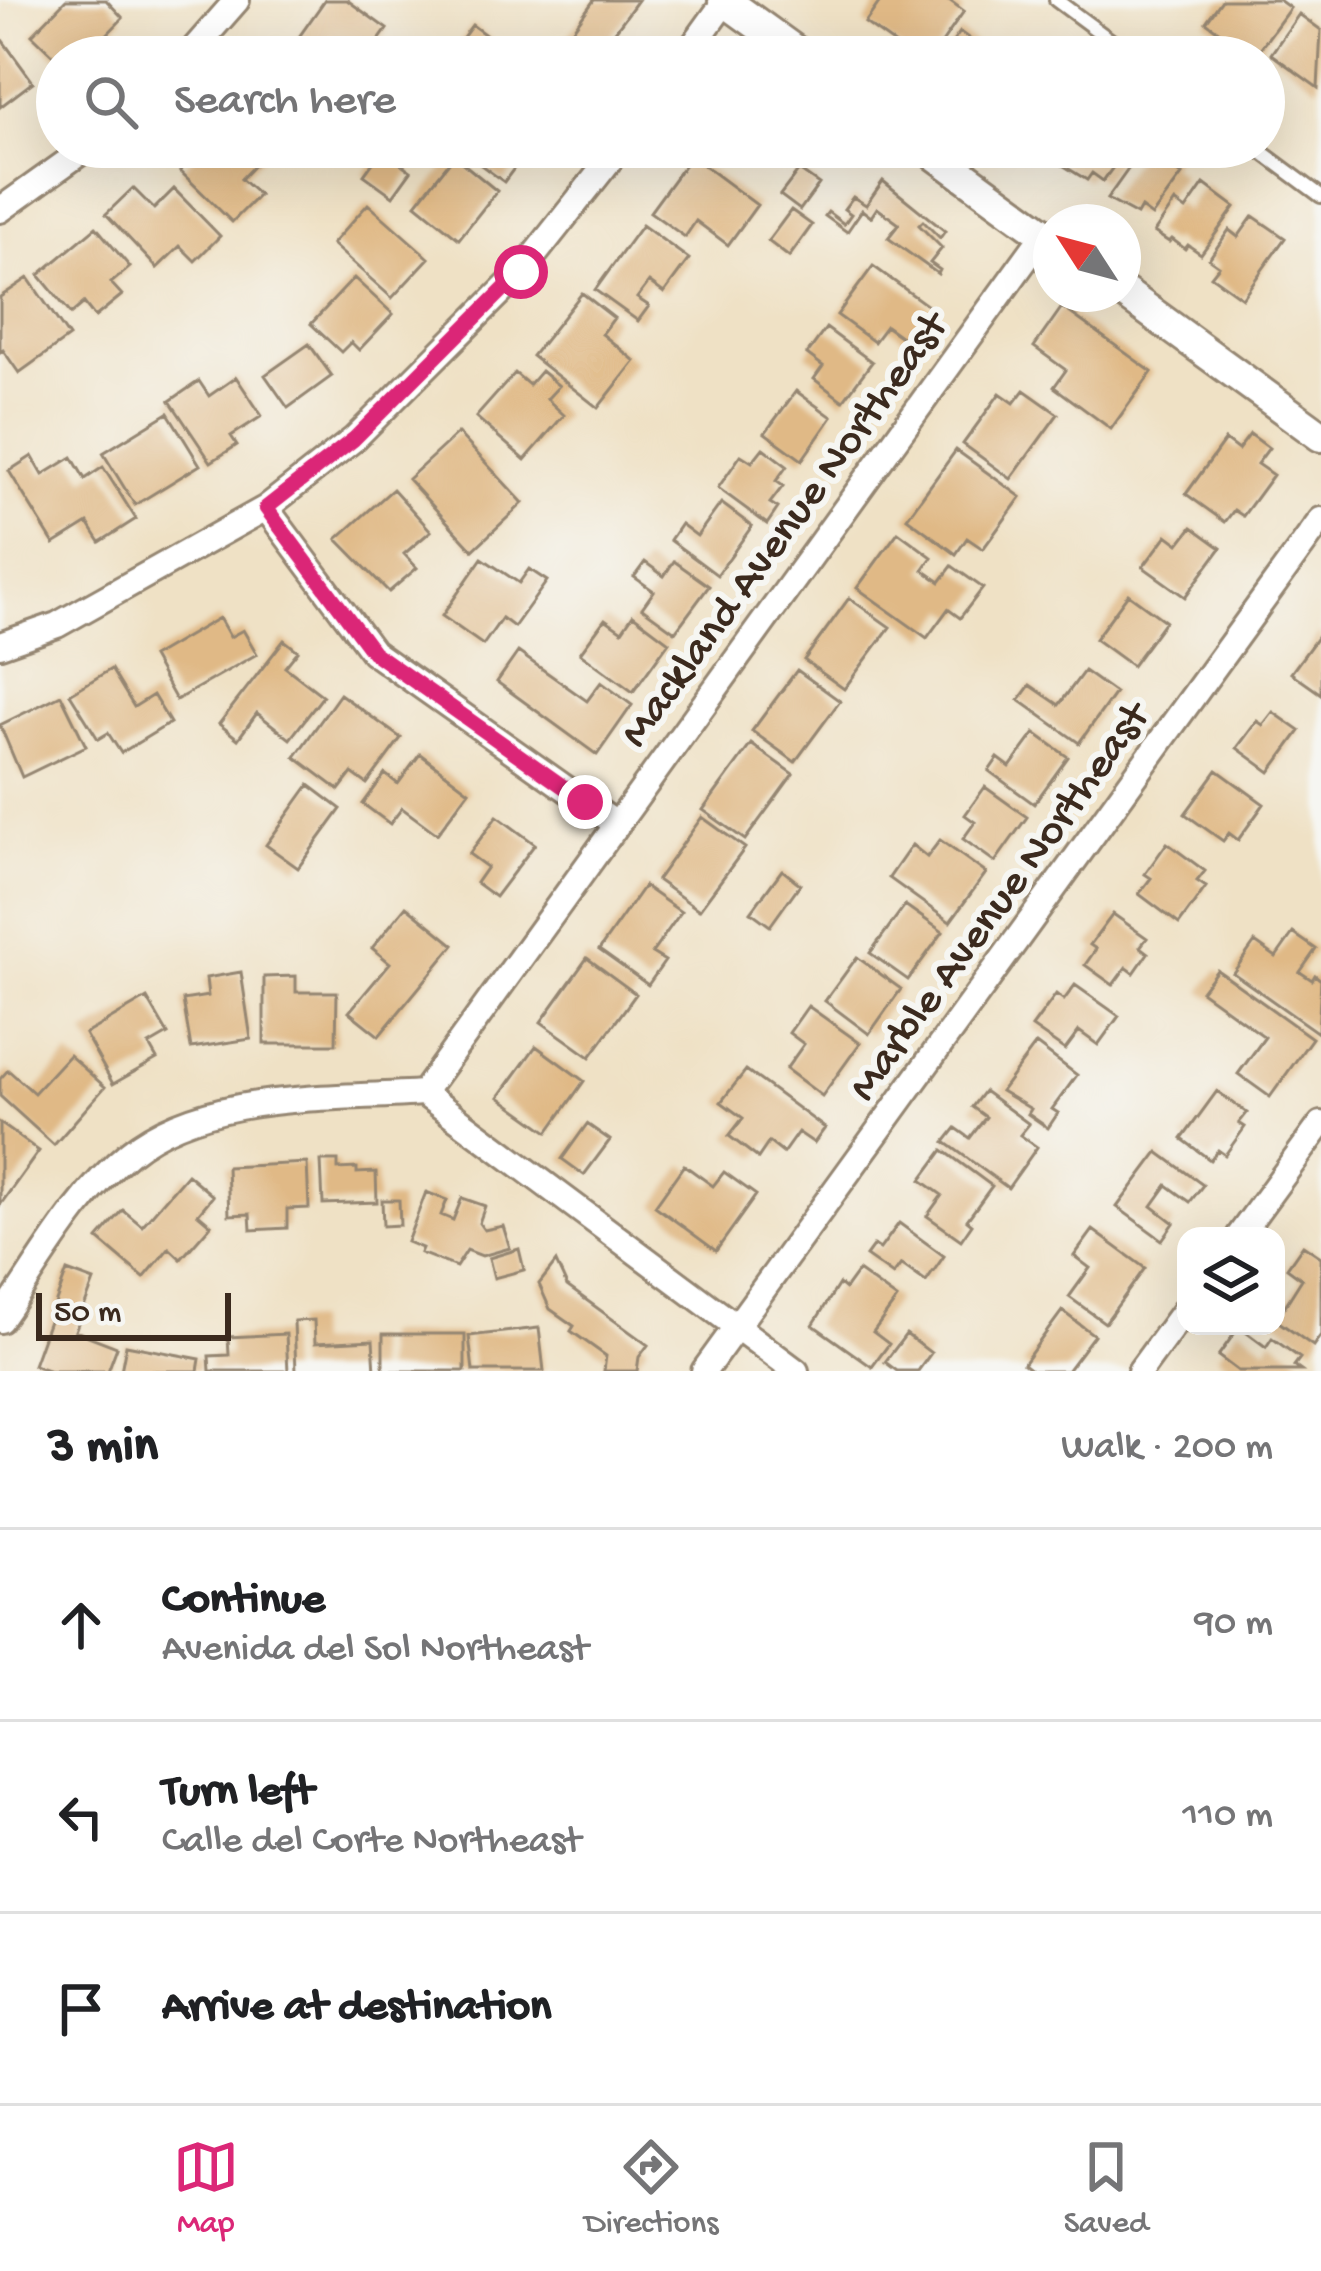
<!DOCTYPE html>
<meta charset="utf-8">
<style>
body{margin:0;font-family:"Gochi Hand",sans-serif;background:#f2f2f2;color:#202124}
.controls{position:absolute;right:36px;bottom:36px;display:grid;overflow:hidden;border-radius:24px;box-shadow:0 12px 48px #0002}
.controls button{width:108px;height:108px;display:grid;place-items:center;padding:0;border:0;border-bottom:3px solid #e0e0e0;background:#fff;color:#202124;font:60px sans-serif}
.compass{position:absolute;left:1033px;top:204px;width:108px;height:108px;border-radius:50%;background:#fff;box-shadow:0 12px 48px #0002;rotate:306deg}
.scale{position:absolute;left:36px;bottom:30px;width:195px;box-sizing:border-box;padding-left:12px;border:6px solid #3b2a1e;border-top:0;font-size:33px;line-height:42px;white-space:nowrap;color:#3b2a1e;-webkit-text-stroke:9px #f6f6f2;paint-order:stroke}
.stop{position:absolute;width:36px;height:36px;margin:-27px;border:9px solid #db2777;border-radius:50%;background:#fff}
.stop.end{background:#db2777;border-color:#fff;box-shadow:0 3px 12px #0008}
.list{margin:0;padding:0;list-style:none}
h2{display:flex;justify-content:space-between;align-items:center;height:156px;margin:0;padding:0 48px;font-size:51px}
h2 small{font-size:39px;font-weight:400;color:#757577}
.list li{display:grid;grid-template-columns:78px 1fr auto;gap:36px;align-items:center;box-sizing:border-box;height:192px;padding:0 48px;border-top:3px solid #e0e0e0}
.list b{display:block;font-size:45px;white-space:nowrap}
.list p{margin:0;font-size:39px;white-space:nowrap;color:#757577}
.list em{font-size:39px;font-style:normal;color:#757577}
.icon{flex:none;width:66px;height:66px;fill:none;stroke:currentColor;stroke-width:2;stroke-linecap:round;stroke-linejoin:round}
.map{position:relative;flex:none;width:1321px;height:1371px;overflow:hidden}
.search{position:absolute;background:#fff;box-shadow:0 12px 48px #0002;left:36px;right:36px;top:36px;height:132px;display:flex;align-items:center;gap:30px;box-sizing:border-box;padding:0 42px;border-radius:66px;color:#757577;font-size:45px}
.sheet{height:732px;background:#fff}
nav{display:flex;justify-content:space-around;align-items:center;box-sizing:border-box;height:168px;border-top:3px solid #e0e0e0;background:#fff;font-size:33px;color:#757577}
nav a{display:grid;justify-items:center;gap:6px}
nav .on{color:#db2777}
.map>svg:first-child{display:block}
.building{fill:#e0b986}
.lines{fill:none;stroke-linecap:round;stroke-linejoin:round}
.service-casing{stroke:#958672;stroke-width:18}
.minor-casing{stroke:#958672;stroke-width:30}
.tertiary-casing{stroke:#958672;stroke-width:36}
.service{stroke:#fff;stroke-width:12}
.minor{stroke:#fff;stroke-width:24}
.tertiary{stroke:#fff;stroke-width:30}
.route{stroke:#db2777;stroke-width:15}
.labels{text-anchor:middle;stroke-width:12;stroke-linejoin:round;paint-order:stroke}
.street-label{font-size:45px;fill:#3b2a1e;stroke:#f6f6f2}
</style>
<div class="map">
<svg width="1321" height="1371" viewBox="0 0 1321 1371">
<rect width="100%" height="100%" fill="#f6f6f2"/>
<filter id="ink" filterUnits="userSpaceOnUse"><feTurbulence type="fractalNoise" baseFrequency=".00833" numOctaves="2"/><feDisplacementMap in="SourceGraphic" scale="24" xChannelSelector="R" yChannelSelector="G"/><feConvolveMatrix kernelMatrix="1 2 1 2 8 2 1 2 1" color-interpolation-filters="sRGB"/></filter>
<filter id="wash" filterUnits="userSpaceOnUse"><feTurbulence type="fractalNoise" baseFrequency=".004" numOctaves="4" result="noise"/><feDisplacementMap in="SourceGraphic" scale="48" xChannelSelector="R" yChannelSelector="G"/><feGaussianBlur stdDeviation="2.7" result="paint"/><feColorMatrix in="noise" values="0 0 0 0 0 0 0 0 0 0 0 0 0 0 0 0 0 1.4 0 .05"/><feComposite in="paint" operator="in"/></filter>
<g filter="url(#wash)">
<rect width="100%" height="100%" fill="#efe1c5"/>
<g id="blocks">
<path class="building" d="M66,0H106L123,18L85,57H55L32,35Z
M325,0H347L387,29L367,57H312L294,44Z
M594,0H638L596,57H553Z
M881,0H949L964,11L932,57H913L865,23Z
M1222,0H1279L1290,8L1254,57L1206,22Z
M1299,14L1321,30L1318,88L1271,54Z
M472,25L491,39L477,57L458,44Z
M960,32L994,57H942Z
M0,37L33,82L0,107Z
M204,147H263L267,152L241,179L259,195L232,222L180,171Z
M477,147H530L504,182L470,157Z
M1058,147H1128L1103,181L1092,173L1087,180L1051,158Z
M1144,147H1169L1178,154L1170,166L1182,175L1152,216L1141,208L1137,215L1107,199Z
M382,150L411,171L393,196L364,175Z
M454,156L497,191L459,239L416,204Z
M691,156L757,205L728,245L696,221L685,237L650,212Z
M799,170L819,184L800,210L780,195Z
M883,181L945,231L940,238L923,221L919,225L942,248L930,263L940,270L938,274L888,238L899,224L877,208L871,217L862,210L847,232L825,216L828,212L844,224L851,214L844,209L853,197L866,205Z
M1204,184L1235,207L1201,254L1188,245L1185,249L1172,239L1169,242L1154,232L1175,202L1186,210Z
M133,188L154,209L174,189L220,236L195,261L180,246L157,268L106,214Z
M368,204L429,258L392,298L332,244Z
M791,210L812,225L789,257L768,241Z
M1253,216L1285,238L1242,298L1211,276L1219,266L1209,259L1229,230L1238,237Z
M642,225L689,259L664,293L649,282L637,298L649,306L638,321L595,290Z
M96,227L130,267L111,283L122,295L95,317L84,303L71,314L39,275Z
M873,266L935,311L911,344L886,326L874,342L837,315Z
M28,278L69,337L19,373L3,350L0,352V297Z
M354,278L393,314L359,350L351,342L341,352L311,324Z
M582,293L614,318L602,334L635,361L598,408L532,356Z
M1062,307L1152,372L1111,429L1054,387L1066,370L1034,347Z
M826,328L872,362L843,401L814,379L823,366L807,354Z
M309,344L332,376L288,408L265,375Z
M541,371L559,386L547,399L564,415L525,460L476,417L515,373L529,385Z
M236,377L262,416L231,436L237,445L211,462L170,401L199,381L209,396Z
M1024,390L1058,414L1011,479L963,444L1000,393L1014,403Z
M796,391L832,417L802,460L765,433Z
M168,413L200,465L135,505L103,453Z
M458,433L523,503L473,550L408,479Z
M1250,434L1269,448L1257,464L1273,475L1243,516L1234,510L1225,522L1186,494L1225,440L1238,450Z
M763,448L787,466L776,481L783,486L770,503L778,508L767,524L718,488L741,455L752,462Z
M956,450L1021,497L983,549L967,538L956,554L907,518Z
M32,456L43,475L72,457L85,479L103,467L136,519L100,542L88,523L54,544L9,471Z
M393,489L431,531L404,554L417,568L389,592L337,539Z
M721,503L752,526L717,575L670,540L681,524L697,536Z
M1192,527L1221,548L1185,597L1143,567L1167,535L1179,544Z
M898,532L932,557L923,570L940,582L952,566L983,588L960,618L948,609L927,638L857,588Z
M482,558L519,583L529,569L547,581L514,627L502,618L483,645L442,616Z
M674,561L709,586L675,632L642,608L654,591L634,577L645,562L664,576Z
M1128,594L1165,621L1132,666L1095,639Z
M849,598L890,627L844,689L804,660Z
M633,615L669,642L633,692L580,653L605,619L622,631Z
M219,618L230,637L243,630L257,654L176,700L152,657Z
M1321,632V694L1291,673Z
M284,640L298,651L285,667L323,696L290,739L257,713L238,739L219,724Z
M518,652L587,701L601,682L632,705L597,755L497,682Z
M111,669L134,707L153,695L170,723L121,753L108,733L98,739L70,694Z
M797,670L840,701L795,762L752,731Z
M1084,671L1115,693L1079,743L1019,700L1030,685L1059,705Z
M340,694L401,738L367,784L352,773L339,790L295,757Z
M61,695L86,746L22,777L0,725Z
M1273,712L1300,731L1270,772L1237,748L1257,721L1263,725Z
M1035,733L1068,757L1034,804L989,771L998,758L1010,767Z
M751,744L793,774L745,840L703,810Z
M420,754L469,791L437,834L402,808L390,824L363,804L385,774L398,784Z
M1217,770L1264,804L1238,840L1229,833L1223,841L1185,814Z
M309,785L341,809L298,868L266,845Z
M985,787L1027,817L995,862L963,839L975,822L965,815Z
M497,816L535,844L495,897L476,883L487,867L469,854Z
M702,817L745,848L699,910L657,880Z
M940,840L986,873L950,922L889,878L912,845L927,857Z
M1167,843L1205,871L1197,881L1206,887L1179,924L1139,894L1151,878L1145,874Z
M782,870L800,884L770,926L751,912Z
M644,886L681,912L652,953L665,961L648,985L599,950Z
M905,905L943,932L908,980L870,953Z
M406,906L454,945L379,1036L349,1012L390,963L372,948Z
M1113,914L1147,938L1140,947L1148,953L1134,973L1126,967L1113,985L1085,965L1096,949L1090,945Z
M1293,933L1316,949L1300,972L1312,980L1315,975L1321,980L1318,1033L1233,973L1255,942L1276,957Z
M857,957L901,989L869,1034L825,1001Z
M587,958L636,994L590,1057L541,1022Z
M1217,970L1312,1038L1270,1097L1238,1074L1265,1037L1201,991Z
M241,972L251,1039L191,1048L183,1000L208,996L206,978Z
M296,976V992H337L336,1044H264V977Z
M1075,985L1119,1016L1098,1045L1079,1031L1065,1050L1032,1027L1056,994L1064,1000Z
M147,998L168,1034L149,1045L157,1059L113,1084L85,1034Z
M808,1006L860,1043L822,1096L786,1069L804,1044L789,1033Z
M1036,1044L1077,1075L1052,1109L1058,1113L1048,1128L1028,1114L1031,1109L1001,1091Z
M536,1046L584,1081L548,1132L499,1097Z
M69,1055L105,1087L54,1145L0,1096V1079L8,1070L34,1093Z
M746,1070L825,1128L814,1143L798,1132L783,1153L769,1142L758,1158L729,1136L743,1118L721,1102Z
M984,1091L1029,1124L1020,1135L1037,1147L1008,1188L945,1142L956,1128L970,1138L986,1117L972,1107Z
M1217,1091L1247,1113L1239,1123L1245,1127L1225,1155L1218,1150L1210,1160L1182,1139Z
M0,1123L39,1151L0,1205Z
M587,1124L610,1140L584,1175L562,1159Z
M943,1150L992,1186L967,1220L972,1224L961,1240L927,1216L942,1195L921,1180Z
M1158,1152L1203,1185L1190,1202L1167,1185L1152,1206L1174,1223L1162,1240L1117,1207Z
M321,1161H338V1169L357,1168V1173L376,1172L377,1202L323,1204Z
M307,1163L309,1208L287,1209V1228L251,1230L250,1214L229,1215L227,1167Z
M684,1165L713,1186L724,1172L756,1195L716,1251L655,1206Z
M187,1174L213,1196L198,1214L211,1225L181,1259L169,1248L144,1278L98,1239L123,1210L142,1226Z
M426,1192L447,1200L441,1215L453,1220L462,1198L485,1206L479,1223L484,1230L503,1226L510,1248L482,1256L467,1250L456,1267L420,1253L422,1248L407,1242Z
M382,1200H399L400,1225L383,1226Z
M899,1223L944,1256L926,1282L901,1264L893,1275L866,1256L874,1245L880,1249Z
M1093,1230L1145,1268L1105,1323L1069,1297L1090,1268L1074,1256Z
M1303,1245L1321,1257V1335L1313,1346L1276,1320L1302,1279L1287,1268Z
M519,1249L524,1270L494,1278L489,1258Z
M556,1262L567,1286L648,1345L639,1357L637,1371H604L606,1356L571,1331L574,1326L550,1309L539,1284Z
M67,1271L94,1281L75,1331L117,1347L108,1371H51L33,1365Z
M858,1271L897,1299L873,1332L889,1344L872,1367L813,1325L839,1284L845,1289Z
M1062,1311L1094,1335L1067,1371H1032L1023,1364Z
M314,1320L315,1343L373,1340L375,1371H296L294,1321Z
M1239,1327L1266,1347L1272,1338L1300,1358L1294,1366L1301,1371H1238L1218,1356Z
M539,1328L544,1371H473L469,1336Z
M286,1334L288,1371H210L209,1356L229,1355L228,1337Z
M383,1334H465V1371H383Z
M906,1334L931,1353L918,1371H897L885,1362Z
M126,1345L200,1359L198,1371H121Z"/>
</g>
</g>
<g filter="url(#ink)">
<use href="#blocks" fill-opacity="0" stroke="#958672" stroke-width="3"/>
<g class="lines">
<defs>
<path id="service" d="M1056,0L1133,57
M1255,147L1321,196"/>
<path id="minor" d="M187,57L237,0
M685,57L726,0
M0,210L88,147
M266,508L373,652L616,824
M0,645L57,625L266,508L354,439L521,272L620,147
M423,1093L796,1371
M1239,1236L1321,1124
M0,1320C39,1265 76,1196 129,1153C206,1091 329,1100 423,1093L1044,234
M704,1371L1321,520
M1140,1371L1186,1308"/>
<path id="tertiary" d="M724,0L803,57
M925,147L1051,239
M1123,292L1321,436"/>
</defs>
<use href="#service" class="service-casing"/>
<use href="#minor" class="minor-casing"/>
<use href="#tertiary" class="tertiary-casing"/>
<use href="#service" class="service"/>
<use href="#minor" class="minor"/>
<use href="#tertiary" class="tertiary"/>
</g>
</g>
<g class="lines" filter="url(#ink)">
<path class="route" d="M521,272L354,439L266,508L373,652L585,802"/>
</g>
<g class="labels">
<g class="street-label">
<text transform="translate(780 527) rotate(-54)" y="16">Mackland Avenue Northeast</text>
<text transform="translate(995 899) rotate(-54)" y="16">Marble Avenue Northeast</text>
</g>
</g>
</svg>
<div class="controls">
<button><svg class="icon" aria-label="layers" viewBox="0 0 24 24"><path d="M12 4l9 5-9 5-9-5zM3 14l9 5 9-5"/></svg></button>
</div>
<svg class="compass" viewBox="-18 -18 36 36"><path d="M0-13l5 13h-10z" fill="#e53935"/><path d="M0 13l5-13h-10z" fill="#757577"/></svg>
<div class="scale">50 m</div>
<div class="stop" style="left:521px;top:272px"></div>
<div class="stop end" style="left:585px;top:802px"></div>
<div class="search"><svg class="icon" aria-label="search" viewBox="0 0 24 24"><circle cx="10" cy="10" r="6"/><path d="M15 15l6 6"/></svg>Search here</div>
</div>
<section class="sheet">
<h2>3 min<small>Walk · 200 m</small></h2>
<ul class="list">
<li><svg class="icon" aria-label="ahead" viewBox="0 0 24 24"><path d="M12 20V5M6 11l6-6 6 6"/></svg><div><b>Continue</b><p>Avenida del Sol Northeast</p></div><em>90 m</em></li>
<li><svg class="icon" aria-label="left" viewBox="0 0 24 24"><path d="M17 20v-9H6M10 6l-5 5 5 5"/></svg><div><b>Turn left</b><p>Calle del Corte Northeast</p></div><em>110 m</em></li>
<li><svg class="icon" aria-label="arrive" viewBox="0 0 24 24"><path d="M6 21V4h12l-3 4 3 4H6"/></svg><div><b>Arrive at destination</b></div></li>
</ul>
</section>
<nav>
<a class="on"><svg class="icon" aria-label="map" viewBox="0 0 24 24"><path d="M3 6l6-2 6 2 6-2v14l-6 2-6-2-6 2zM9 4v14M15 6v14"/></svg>Map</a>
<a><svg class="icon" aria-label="directions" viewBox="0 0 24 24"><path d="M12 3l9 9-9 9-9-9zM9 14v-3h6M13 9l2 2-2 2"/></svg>Directions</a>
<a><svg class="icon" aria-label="saved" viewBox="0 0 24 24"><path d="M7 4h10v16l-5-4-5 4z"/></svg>Saved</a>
</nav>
